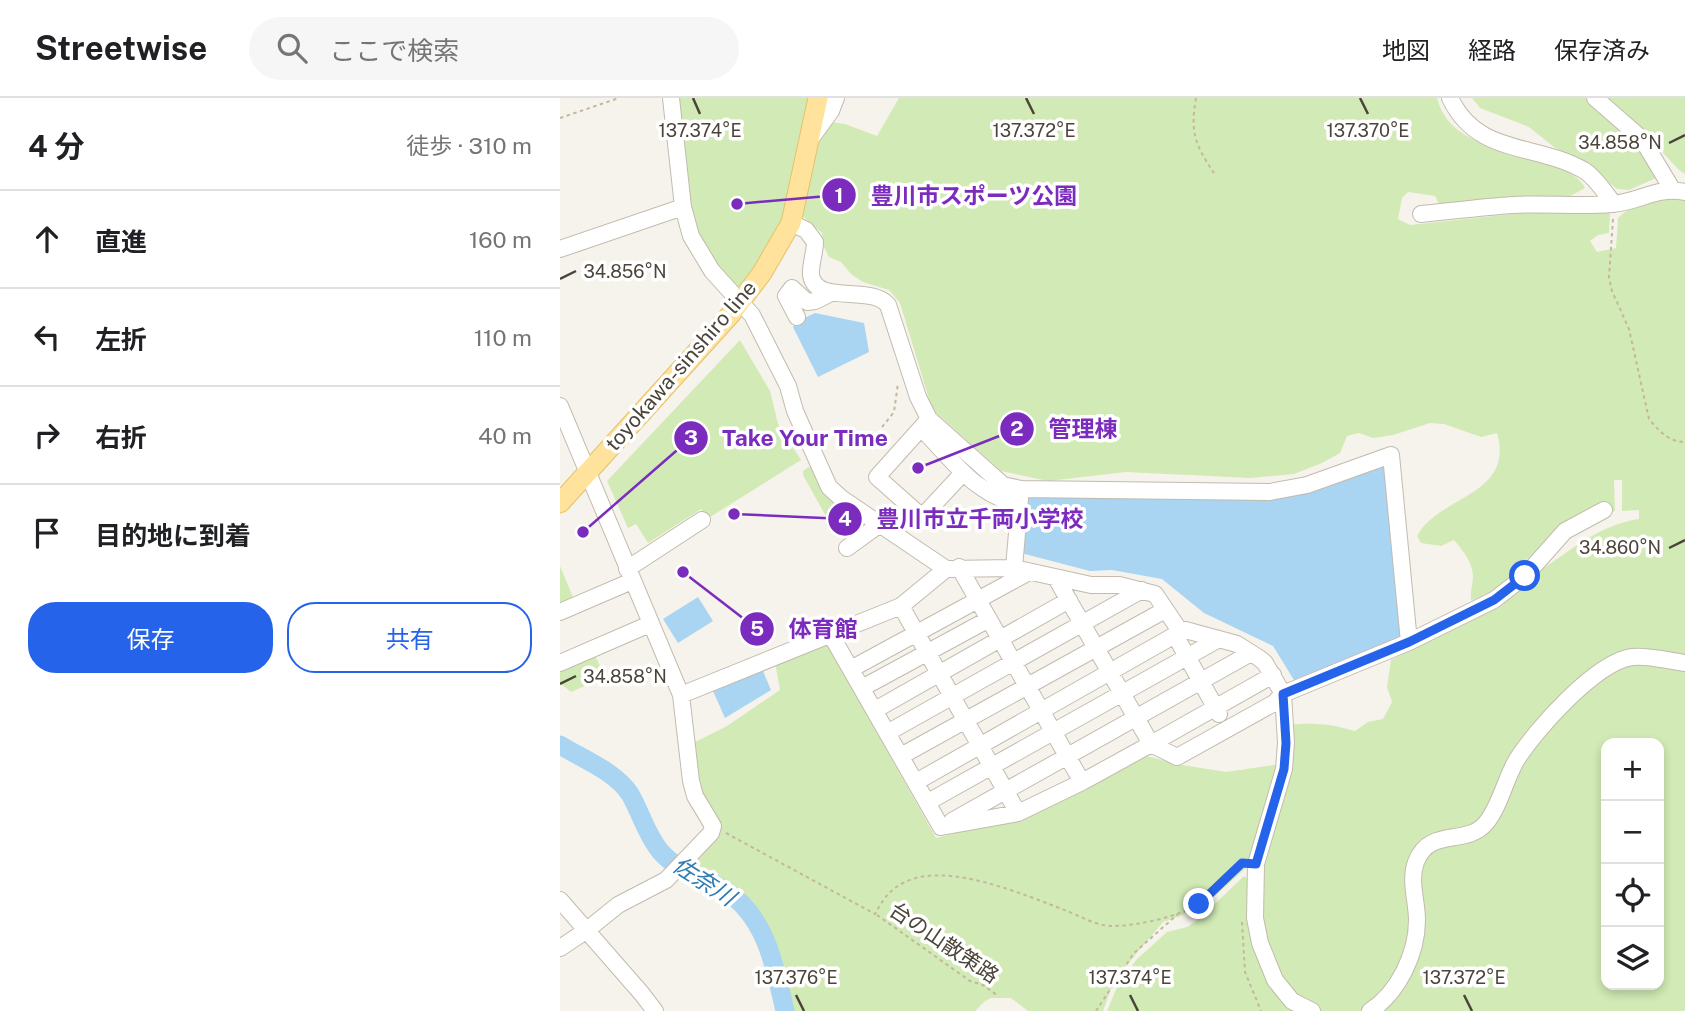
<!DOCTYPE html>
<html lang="ja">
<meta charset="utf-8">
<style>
body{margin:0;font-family:"Public Sans","Noto Sans JP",sans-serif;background:#f6f6f6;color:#202124}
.controls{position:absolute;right:21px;bottom:21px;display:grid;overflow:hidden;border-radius:14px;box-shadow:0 4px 10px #0003}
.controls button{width:63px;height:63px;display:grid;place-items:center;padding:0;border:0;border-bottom:2px solid #e0e0e0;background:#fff;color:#202124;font:35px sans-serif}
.stop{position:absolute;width:21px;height:21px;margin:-16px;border:5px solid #2563eb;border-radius:50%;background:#fff}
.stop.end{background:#2563eb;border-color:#fff;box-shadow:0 2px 7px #0008}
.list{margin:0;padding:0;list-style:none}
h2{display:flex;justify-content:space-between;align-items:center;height:91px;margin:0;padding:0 28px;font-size:30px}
h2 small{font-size:23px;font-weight:400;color:#757577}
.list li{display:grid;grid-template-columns:46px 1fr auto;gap:21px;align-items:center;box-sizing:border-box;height:98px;padding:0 28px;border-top:2px solid #e0e0e0}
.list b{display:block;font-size:26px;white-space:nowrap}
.list em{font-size:23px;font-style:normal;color:#757577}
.actions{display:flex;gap:14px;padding:21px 28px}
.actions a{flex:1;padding:16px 0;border:2px solid #2563eb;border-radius:28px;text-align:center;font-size:24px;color:#2563eb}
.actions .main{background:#2563eb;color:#fff}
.icon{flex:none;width:38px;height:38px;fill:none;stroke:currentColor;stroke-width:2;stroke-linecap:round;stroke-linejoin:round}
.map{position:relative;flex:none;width:1125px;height:913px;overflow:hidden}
header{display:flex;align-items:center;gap:42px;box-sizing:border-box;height:98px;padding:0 35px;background:#fff;border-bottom:2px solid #e0e0e0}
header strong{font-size:33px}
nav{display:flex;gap:38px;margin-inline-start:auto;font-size:24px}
.search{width:490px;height:63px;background:#f6f6f6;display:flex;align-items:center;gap:18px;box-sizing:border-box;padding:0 24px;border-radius:38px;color:#757577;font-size:26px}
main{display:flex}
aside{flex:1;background:#fff}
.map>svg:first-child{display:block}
.green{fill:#d2eab5;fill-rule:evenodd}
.water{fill:#a9d4f2}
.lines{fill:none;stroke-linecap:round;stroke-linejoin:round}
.river{stroke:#a9d4f2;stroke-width:19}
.minor-casing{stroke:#c2bbae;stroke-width:18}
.major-casing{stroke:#e6c16a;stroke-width:21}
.path{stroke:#c4b79f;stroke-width:2;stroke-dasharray:3.5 3.5;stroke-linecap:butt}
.minor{stroke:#fff;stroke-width:16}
.major{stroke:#ffe39c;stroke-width:19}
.route{stroke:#2563eb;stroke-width:9}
.ticks{fill:none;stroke:#4b4439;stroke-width:2.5}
.labels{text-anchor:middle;stroke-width:7;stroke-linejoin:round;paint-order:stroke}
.street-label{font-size:21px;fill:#4b4439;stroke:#fff}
.water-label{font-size:23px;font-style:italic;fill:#2e7ab2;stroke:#fff}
.ticks-label{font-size:18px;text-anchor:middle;fill:#4b4439;stroke:#fff;stroke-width:7;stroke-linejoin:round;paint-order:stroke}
.leader{fill:none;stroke:#7b2cbf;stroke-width:2.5}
.callout-dot{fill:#7b2cbf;stroke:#fff;stroke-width:2.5}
.mark-label{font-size:21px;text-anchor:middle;font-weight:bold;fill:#fff}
.callout-label{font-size:23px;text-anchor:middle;font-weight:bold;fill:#7b2cbf;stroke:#fff;stroke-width:7;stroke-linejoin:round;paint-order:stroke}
</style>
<header>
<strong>Streetwise</strong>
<div class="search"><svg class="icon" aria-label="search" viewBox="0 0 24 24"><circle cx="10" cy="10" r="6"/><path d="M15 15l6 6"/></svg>ここで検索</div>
<nav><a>地図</a><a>経路</a><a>保存済み</a></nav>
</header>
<main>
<aside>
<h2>4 分<small>徒歩 · 310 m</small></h2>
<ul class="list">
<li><svg class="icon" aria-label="ahead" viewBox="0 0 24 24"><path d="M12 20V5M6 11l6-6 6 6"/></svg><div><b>直進</b></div><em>160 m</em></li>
<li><svg class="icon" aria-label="left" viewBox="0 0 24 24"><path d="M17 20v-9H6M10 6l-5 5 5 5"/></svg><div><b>左折</b></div><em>110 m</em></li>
<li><svg class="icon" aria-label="right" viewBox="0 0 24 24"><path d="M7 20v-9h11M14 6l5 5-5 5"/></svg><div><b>右折</b></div><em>40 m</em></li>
<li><svg class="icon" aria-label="arrive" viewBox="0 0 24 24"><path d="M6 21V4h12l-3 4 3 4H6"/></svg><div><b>目的地に到着</b></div></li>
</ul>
<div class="actions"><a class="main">保存</a><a>共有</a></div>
</aside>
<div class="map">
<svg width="1125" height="913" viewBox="0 0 1125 913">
<rect width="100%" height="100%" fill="#f6f3ec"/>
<path class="green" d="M115,0H251L231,99L214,139L179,198L135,137Z
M339,0H877C879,5 880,11 883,15C909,62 1011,57 1025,90L1001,103L880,108L875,98L848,94L842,100L838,121L850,127L1016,109L1050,114L1049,135L1038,137L1030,143L1037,154L1056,150L1058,120C1074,104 1103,100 1125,96V561L1073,555L971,635L918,727L866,742L853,824L843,867L810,908L801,913H762L744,906L725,890L705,847L700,771L728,627C752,624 772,626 795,633L808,624L823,621L832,604L827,589L831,562C881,538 928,505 975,476C1009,454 1038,427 1079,421V412L1062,413V382H1054L1055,413L1038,418L962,464L945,488L932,499L911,502C910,493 913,486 913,478C912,463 903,453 894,442L881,448L861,445L857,438C879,397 955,398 937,335L921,339L884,326L870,325L833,337L813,340L799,335L787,338L780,355L762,365L734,376L690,380L566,374L488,383L441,373L372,311L340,205L329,192L303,184L291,176L281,164L269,159L264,149L262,135L241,117L259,43L271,24L285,26L317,38Z
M912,0H1029L1077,43L1096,80L1069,92L1057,91L1028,68L994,49L969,29L920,10Z
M1048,0H1125V76L1119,72L1067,16Z
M180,242L210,293L218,326L241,362L147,421L141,411L88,445L76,426L68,430L47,383Z
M252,367L307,427L286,441L267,420L243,377V373Z
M0,468L15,504L0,507Z
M266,544L376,740L460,719L525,692L587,658L616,666L666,674L714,667L720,669L691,763L687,769L655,798L621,818L603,824L566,868L551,891L543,913H468L451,900H431L425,903L415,913H229C221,884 211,834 193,810C179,792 153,784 133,775L131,765L149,748L131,646L167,628L220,592L215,564Z
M33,553L45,579L11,594L0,585V568Z
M1074,563L1125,569V913H817L838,891L865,755L913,740L961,663L1034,582ZM1046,645H1099V887H1046Z
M684,778L691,784L697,845L741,913H547L557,889L576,862L607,834L627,829L640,820Z"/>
<path class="water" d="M255,215L304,225L309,254L258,279L233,229L236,224Z
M829,361L843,539L734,582L713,548L644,515L602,481L552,472L530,473L461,455L467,393L700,399Z
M138,499L153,523L118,545L103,521Z
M203,573L211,592L165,620L153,593Z"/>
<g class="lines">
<path class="river" d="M0,647C22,661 55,673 70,696C81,715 86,736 100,753C118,774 142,778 164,792C206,817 215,869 225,913"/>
<defs>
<path id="minor" d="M111,0L123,109L131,138L152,173L192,217L228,288L235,313L269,389L281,400L386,471
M890,0C918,59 976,44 1025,73C1037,81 1045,95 1054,106
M1035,0L1082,41L1112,91
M252,39L271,13L276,0
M861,116C892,113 923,109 953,107C986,105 1019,109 1052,106C1080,104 1096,88 1125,94
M231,125L246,132L255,144C255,155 250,167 251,177C256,208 310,186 328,207L358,299L369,321L443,387L461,391L710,394L747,387L831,357L849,544
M0,151L123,109
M237,219L226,198L232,190L247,204L255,203L271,195
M0,308L121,597L131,683L135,698L153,728L151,735L106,782L58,807L27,832L0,850
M369,321L317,379L362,419L402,376
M361,330C394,363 412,394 459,407
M287,450L320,426
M399,469L522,684
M454,470L460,400
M67,471L142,422
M496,480L591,646L713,577
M341,508L458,715
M0,514L72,483
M618,530L615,537L659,616
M271,537L381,729L458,715L522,684L591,646L617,659L714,605L723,596L849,544L934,502L965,478L1005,433L1044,412
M0,565L90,526
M291,571L469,474
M302,590L429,521
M121,597L341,508L386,471L454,470L531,487H559L595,496L618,530L677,546L699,560L705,565L723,596L726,645L724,671L696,766L695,820L700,845L715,882L732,903L752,913
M315,612L509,502
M327,635L582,492
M341,658L605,512
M356,684L615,537
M368,704L659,541
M392,723L691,555
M0,802L82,896L95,913
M810,913C838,895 857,856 857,822C857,803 849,783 856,764C870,728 906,749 926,725C940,708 945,682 956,663C975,632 1036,564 1072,559C1089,557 1108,563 1125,565"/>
<path id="major" d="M0,405L171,216L202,175L231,125L258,0"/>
</defs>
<use href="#minor" class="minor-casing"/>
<use href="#major" class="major-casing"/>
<path class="path" d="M636,0C630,34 635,47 654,75
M0,20L59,0
M1053,121L1049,180L1052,193L1069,231L1089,321C1099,333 1109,344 1125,344
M322,329L334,314L338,285
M166,735L315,816C322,803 329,792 343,785C385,762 465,797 507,813C520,818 537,828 552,828C576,828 618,819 639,806C654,796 668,779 681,766
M317,817L410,883L423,887L438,898
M682,824L685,874L701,913
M536,913L574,855L618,816"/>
<use href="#minor" class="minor"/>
<use href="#major" class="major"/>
</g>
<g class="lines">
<path class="route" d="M639,806L682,765L696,766L724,671L726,645L723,596L849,544L934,502L965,478"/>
</g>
<path class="ticks" d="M133,0L140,16M466,0L474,16M800,0L808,16M1109,45L1125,37M0,181L16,173M1109,450L1125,442M0,586L16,578M236,897L244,913M570,897L578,913M904,897L912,913"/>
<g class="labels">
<g class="street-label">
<text transform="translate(121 268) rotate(-49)" y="7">toyokawa-sinshiro line</text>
<text transform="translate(384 845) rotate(34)" y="7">台の山散策路</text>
</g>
<g class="water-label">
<text transform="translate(144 783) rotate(33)" y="8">佐奈川</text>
</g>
</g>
<g class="ticks-label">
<text x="140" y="39">137.374°E</text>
<text x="474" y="39">137.372°E</text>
<text x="808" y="39">137.370°E</text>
<text x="1060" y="51">34.858°N</text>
<text x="65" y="180">34.856°N</text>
<text x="1060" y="456">34.860°N</text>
<text x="65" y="585">34.858°N</text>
<text x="236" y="886">137.376°E</text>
<text x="570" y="886">137.374°E</text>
<text x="904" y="886">137.372°E</text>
</g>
<path class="leader" d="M177 106L279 97M358 370L457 331M23 434L131 340M174 416L285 421M123 474L197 531"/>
<g class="callout-dot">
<circle cx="177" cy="106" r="7"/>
<circle cx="358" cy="370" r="7"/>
<circle cx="23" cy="434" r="7"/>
<circle cx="174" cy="416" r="7"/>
<circle cx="123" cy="474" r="7"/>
<circle cx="279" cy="97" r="18"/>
<circle cx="457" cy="331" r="18"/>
<circle cx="131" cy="340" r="18"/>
<circle cx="285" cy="421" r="18"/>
<circle cx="197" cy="531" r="18"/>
</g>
<g class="mark-label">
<text x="279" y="105">1</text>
<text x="457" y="338">2</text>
<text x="131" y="347">3</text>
<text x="285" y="428">4</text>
<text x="197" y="538">5</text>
</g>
<g class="callout-label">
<text x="414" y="106">豊川市スポーツ公園</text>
<text x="523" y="339">管理棟</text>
<text x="245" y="348">Take Your Time</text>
<text x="420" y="429">豊川市立千両小学校</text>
<text x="263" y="539">体育館</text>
</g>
</svg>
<div class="controls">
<button>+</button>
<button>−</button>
<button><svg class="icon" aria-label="locate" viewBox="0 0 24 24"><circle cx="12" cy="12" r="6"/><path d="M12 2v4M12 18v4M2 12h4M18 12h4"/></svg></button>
<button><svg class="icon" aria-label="layers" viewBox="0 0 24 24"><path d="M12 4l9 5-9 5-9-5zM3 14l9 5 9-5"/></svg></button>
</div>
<div class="stop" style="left:965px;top:478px"></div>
<div class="stop end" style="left:639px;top:806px"></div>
</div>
</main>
